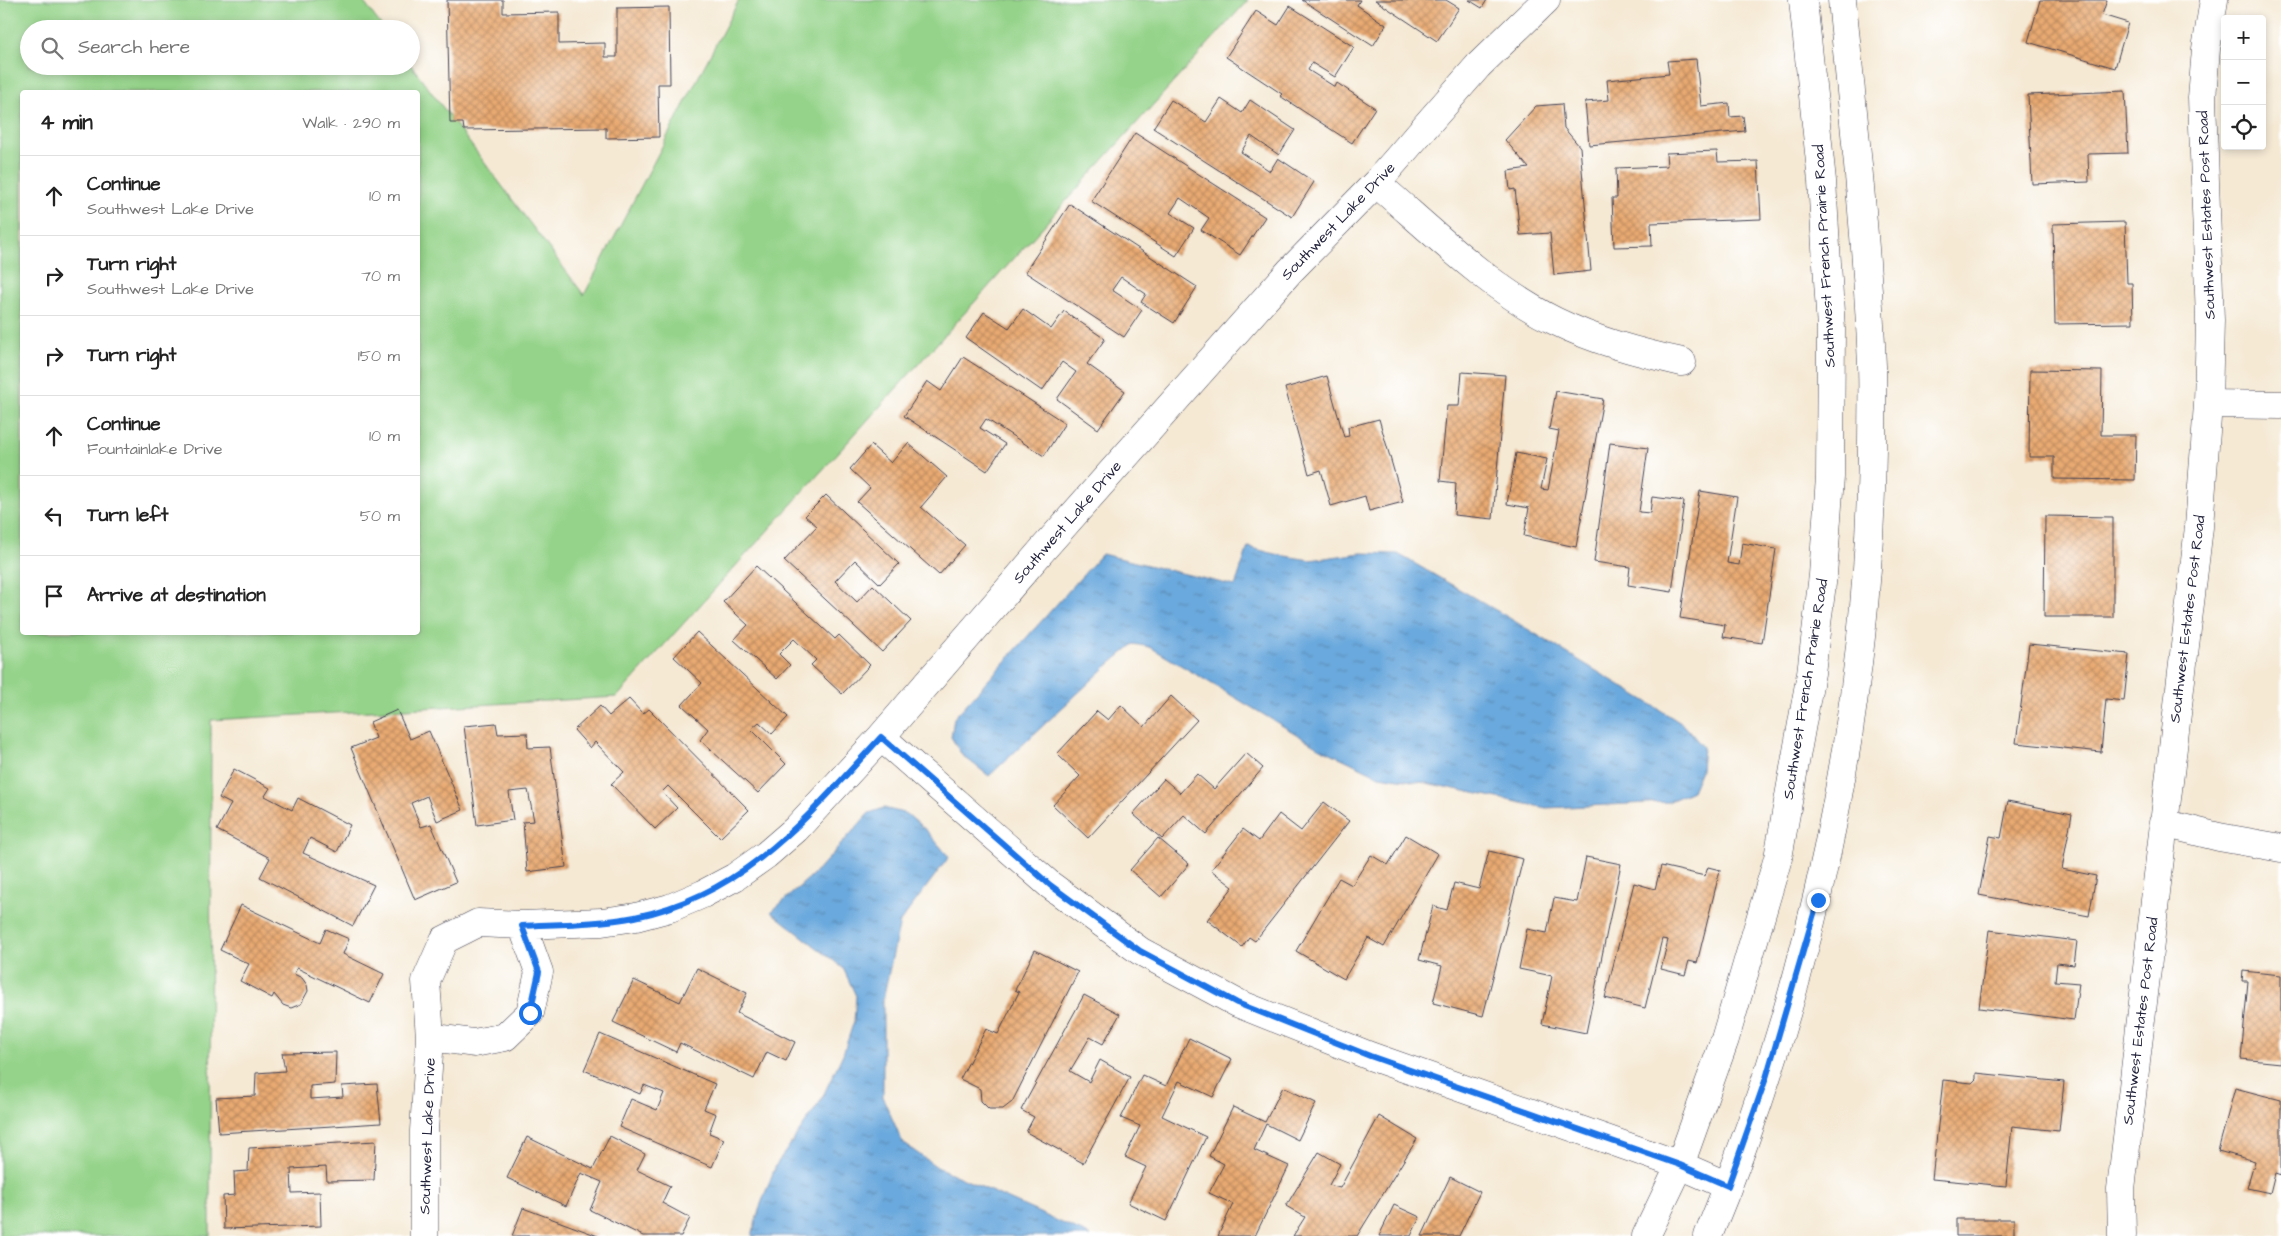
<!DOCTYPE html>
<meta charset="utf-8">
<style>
body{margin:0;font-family:"Architects Daughter",sans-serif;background:#f2f2f2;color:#222}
.controls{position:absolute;right:15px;top:15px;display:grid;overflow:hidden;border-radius:5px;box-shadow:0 2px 8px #0003}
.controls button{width:45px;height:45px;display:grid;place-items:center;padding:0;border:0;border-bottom:1px solid #e0e0e0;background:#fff;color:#222;font:25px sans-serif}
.stop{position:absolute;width:15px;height:15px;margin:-11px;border:4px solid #1a73e8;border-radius:50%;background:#fff}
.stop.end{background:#1a73e8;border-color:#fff;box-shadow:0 1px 5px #0008}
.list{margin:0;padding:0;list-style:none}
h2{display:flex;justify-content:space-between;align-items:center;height:65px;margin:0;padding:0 20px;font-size:21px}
h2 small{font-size:16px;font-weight:400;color:#767676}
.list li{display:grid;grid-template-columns:32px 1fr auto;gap:15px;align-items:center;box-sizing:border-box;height:80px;padding:0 20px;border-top:1px solid #e0e0e0}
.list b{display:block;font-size:19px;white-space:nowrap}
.list p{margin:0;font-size:16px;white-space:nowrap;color:#767676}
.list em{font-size:16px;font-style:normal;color:#767676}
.icon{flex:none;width:28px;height:28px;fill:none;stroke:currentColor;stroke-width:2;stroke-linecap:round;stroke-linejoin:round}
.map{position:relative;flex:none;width:2281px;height:1236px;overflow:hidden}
.search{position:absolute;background:#fff;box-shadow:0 2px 8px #0003;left:20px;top:20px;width:400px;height:55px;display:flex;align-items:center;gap:12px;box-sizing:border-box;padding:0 18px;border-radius:28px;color:#767676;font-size:19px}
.panel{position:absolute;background:#fff;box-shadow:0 2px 8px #0003;left:20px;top:90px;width:400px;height:545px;border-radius:5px}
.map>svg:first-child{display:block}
.grass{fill:#94d389;stroke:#5b7a62;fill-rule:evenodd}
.water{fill:url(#water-ripples);stroke:#46668c}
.building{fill:url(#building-cross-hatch)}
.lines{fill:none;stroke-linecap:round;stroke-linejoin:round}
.minor-casing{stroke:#424052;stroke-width:29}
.minor{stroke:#fff;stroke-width:28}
.route{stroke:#1a73e8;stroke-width:6}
.labels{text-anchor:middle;stroke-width:4;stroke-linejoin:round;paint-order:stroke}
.street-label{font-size:15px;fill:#22223b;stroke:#fff}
</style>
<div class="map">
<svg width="2281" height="1236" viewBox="0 0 2281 1236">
<defs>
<pattern id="water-ripples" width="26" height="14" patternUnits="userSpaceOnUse" patternTransform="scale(1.25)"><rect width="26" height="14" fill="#6ba9dd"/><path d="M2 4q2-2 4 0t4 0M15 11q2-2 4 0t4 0" fill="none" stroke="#5889b4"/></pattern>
<pattern id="building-cross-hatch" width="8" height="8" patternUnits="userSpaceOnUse" patternTransform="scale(1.25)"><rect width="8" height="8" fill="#e9aa72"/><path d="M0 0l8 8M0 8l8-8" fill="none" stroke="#bc8a5f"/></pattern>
</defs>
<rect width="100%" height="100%" fill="#fff"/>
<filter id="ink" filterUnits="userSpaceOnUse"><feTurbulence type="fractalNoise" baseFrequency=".02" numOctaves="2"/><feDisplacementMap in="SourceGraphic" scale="10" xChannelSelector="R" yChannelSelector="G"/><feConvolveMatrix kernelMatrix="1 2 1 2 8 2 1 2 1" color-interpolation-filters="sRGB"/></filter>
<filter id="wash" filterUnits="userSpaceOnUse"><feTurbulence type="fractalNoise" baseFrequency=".0096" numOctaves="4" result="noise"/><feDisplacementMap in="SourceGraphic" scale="20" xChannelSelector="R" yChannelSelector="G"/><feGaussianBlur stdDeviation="1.12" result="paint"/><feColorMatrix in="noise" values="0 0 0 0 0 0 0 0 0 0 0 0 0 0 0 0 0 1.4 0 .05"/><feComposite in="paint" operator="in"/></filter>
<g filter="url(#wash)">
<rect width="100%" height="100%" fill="#f5e9d4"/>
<path class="grass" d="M0,0H362L384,29H29V66L411,65L584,295L739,0H1248L617,697L211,720L210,1236H0ZM22,92H418V632H22Z"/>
<path class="water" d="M1248,547L1279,555L1310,560L1361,553L1398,554L1506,616L1646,701L1684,725L1703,747L1701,770L1692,791L1668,802L1546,808L1426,783L1379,776L1318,747L1150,647L1134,644L1106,667L989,776L962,755L951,737L954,718L1102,554L1235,586Z
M884,808L907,814L927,831L949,857L900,922L883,999V1098L903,1143L937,1167L1091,1236H752L759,1209L776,1165L820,1102L843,1054L854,1021L856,996L843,968L771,912L818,870L869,813Z"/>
<g id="blocks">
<path class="building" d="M447,0H503V13L559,12V44L605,43V57H617V8L669,7L670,84H658L659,137L606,138V128L464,130L463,123H450Z
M1302,0H1360L1357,5L1386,25L1373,46Z
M1375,0H1446L1459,8L1437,41Z
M1469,0H1487L1482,8Z
M2040,0H2107L2102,15L2128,23L2115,68L2028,42Z
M1290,6L1354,47L1335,77L1312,63L1308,70L1335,87L1337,83L1375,108L1352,143L1280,96L1282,94L1226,57L1256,11L1278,25Z
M1696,59L1701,106L1729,103L1730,117L1743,116L1745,131L1589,145L1585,102L1609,100L1607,80L1669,74L1667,61Z
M2125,91L2128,153L2088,154L2089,182L2032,184L2028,95Z
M1221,99L1242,113L1250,100L1295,130L1279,155L1251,136L1241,152L1270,171L1278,158L1314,182L1292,217L1153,128L1171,100L1206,122Z
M1562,104L1564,128L1580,147L1591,271L1554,275L1550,233L1520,235L1515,189L1510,190L1508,171L1529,168L1505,140L1536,106Z
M1135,133L1265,217L1240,255L1201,230L1209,218L1180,198L1170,213L1194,228L1176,256L1091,201Z
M1717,151L1718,162L1758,161L1761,219L1651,223L1652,246L1614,247L1612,198H1617L1616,168L1667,166L1666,153Z
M1070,204L1197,287L1174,323L1141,302L1146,294L1121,277L1112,290L1142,310L1124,337L1025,272Z
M2125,222L2127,283H2132L2133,323L2055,324L2053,224Z
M1023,309L1051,329L1064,311L1105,339L1087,364L1125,391L1098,429L1057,399L1076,372L1062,362L1042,391L966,338L984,312L1009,328Z
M963,357L1065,423L1044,456L986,419L980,428L1005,444L987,471L904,416L927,381L941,391Z
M2030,370L2102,371L2101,435H2136L2135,480L2054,479V457H2029Z
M1462,372L1505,375L1493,519L1454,515L1456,483L1440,481L1447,406H1459Z
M1327,376L1344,437L1349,436L1348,427L1379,419L1403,502L1369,511L1365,496L1331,506L1321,470L1309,474L1285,388Z
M1556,391L1603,399L1576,547L1524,536L1529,508L1507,504L1516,453L1547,459L1541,489L1548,490L1559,431L1549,429Z
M908,443L947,477L921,507L965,545L939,575L857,502L870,488L850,469L871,445L891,463Z
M1610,443L1648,448L1639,512L1650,513L1652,497L1684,501L1672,592L1628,585L1630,567L1594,562Z
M1700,491L1737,497L1727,563L1739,565L1742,543L1776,549L1762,643L1723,637L1725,625L1680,618Z
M826,495L899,564L880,584L855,560L835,581L857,602L873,585L911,621L882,652L784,561L817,526L805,516Z
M2045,516L2113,517V617H2044Z
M756,566L835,639L839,635L870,665L842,694L811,665L816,660L794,639L779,654L790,665L777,679L734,640L748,625L723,602Z
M697,632L788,717L772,734L759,722L751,729L786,764L758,793L700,740L708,729L682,705L702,683L674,657Z
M2029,644L2129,654L2124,701L2106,699L2101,752L2016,743Z
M1171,696L1197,720L1088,838L1053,805L1080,776L1057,754L1097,711L1108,720L1121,705L1144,727Z
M629,699L643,714L649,709L749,810L720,838L668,786L662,792L677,808L655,829L611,784L624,772L595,742L590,748L574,730L600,706L609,716Z
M397,710L410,739L429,731L463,810L437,821L427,796L411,803L421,827L431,824L456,882L415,900L351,748L376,738L370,722Z
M496,723L498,734L527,733L528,748L550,747L566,867L527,872L523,822L534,821L528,790L509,792L513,820L477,825L464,726Z
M1246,753L1263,768L1206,834L1184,815L1162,839L1133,814L1164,779L1180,793L1197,774L1214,789Z
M234,769L270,788L265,796L292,810L298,798L350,825L337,852L310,838L303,853L374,885L353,926L260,877L270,858L217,830L231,804L219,798Z
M2008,801L2072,814L2062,869L2096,876L2089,916L1979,895L1990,836L2001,838Z
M1324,802L1349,821L1255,941L1249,937L1242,947L1207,920L1233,887L1211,870L1243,829L1259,841L1279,814L1301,831Z
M1406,835L1438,854L1384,947L1368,938L1344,979L1296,951L1339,878L1352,885L1371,855L1388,865Z
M1158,838L1189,864L1161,897L1130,870Z
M1489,851L1523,859L1483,1016L1433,1003L1442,966L1419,960L1433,906L1447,910L1454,883L1479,889Z
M1586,857L1621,864L1586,1033L1542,1024L1552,976L1519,969L1527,929L1547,933L1554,898L1577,902Z
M1661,866L1705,876L1708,867L1720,870L1697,963L1689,961L1685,975L1661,969L1668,940L1662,939L1645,1008L1605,998L1634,883L1655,889Z
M241,905L320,943L326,929L349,939L343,954L384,974L370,1003L297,968L294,974L302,978L307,985L308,991L301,1004L291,1008L283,1005L274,994L272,998L240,981L249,964L220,950Z
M1989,930L2077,941L2074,965L2057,963L2055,981L2079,983L2074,1020L1979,1008Z
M1035,950L1078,972L1012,1102L1003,1109H989L981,1101L980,1089L960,1079L986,1029L998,1034L1019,992L1015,990Z
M697,968L747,993L737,1013L795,1042L786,1061L767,1052L754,1079L680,1043L676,1052L613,1022L634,980L680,1002Z
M2243,971L2281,975V1063L2241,1059L2248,981H2242Z
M1084,995L1120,1014L1103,1044L1090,1037L1070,1071L1089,1082L1100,1060L1130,1077L1083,1163L1026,1132L1034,1117L1021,1110Z
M600,1034L715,1084L704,1109L716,1114L709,1133L724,1139L712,1167L619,1127L631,1099L657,1110L664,1093L644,1085L640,1094L584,1070Z
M1189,1038L1232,1059L1213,1097L1179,1081L1162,1116L1206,1137L1166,1221L1128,1203L1146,1167L1125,1157L1140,1126L1121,1118L1142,1075L1166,1086Z
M336,1052L335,1084L310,1086V1099L343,1097L342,1086L377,1084L381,1123L219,1133L216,1098L255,1096L256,1073L285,1071L282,1053Z
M1976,1073L2064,1082L2059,1131L2012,1126L2006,1186L1932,1179L1943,1080L1972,1083L1976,1079Z
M1283,1087L1316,1103L1298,1140L1266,1124L1254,1150L1289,1166L1255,1236H1218L1233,1204L1209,1193L1224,1164L1209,1156L1233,1107L1265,1122Z
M2235,1088L2281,1100V1175L2275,1173L2270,1193L2247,1188L2255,1161L2218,1151Z
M1379,1116L1417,1139L1357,1236H1293L1305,1217L1286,1206L1319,1152L1340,1164L1329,1185L1340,1188Z
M610,1136L645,1154L637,1170L670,1186L662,1203L690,1218L681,1236H643L590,1210L602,1182L581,1173L566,1206L507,1178L527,1137L593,1169Z
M376,1141L374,1180L327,1181L326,1167L291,1169L292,1193L320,1192L321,1226L224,1229L223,1196L235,1195L234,1172L248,1171L249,1148Z
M1450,1177L1480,1192L1459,1236H1422Z
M1394,1205L1420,1217L1411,1236H1379Z
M523,1208L598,1236H512Z
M1956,1219H2014V1236H1956Z"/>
</g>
</g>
<g filter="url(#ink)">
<use href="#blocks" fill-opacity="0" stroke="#424052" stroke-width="1"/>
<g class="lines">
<defs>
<path id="minor" d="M1376,183C1430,229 1491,290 1555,321C1596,341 1637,352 1682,362
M2208,404L2281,405
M881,737L1050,885L1140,951L1237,1003L1370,1056L1680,1165L1728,1186
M2163,823L2219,837L2281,848
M522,925L602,922L636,917L670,908L703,894L735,877L766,855L796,829L881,737L1044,548L1290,271L1376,183L1478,66L1546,0
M424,1236V1131L430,1037L426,981L444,940L478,923L522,925L539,972L530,1013L505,1037L474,1043L430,1037
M1646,1236L1680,1165L1725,1039L1778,858L1811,673L1823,575L1830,477L1831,329L1822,181L1803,0
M1708,1236C1811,987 1869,717 1872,448C1872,421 1873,393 1872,366C1867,243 1854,122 1842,0
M2122,1236L2121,1189L2199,527L2208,404L2210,320L2202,98L2206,49L2214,0"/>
</defs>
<use href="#minor" class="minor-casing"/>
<use href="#minor" class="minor"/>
</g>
</g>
<g class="lines" filter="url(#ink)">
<path class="route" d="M530,1013L539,972L522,926C560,924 598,924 635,917C747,894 808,816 881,737L1050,885L1140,951L1237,1003L1370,1056L1680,1165L1728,1186L1766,1078L1818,900"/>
</g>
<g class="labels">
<g class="street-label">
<text transform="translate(2206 215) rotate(-92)" y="5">Southwest Estates Post Road</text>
<text transform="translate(1338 221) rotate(-46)" y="5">Southwest Lake Drive</text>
<text transform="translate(1824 256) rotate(-93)" y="5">Southwest French Prairie Road</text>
<text transform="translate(1067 522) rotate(-49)" y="5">Southwest Lake Drive</text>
<text transform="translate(2187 619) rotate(-83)" y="5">Southwest Estates Post Road</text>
<text transform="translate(1805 689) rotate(-81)" y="5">Southwest French Prairie Road</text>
<text transform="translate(2140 1021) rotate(-83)" y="5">Southwest Estates Post Road</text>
<text transform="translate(427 1136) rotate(-88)" y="5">Southwest Lake Drive</text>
</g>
</g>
</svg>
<div class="controls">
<button>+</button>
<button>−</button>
<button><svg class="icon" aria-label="locate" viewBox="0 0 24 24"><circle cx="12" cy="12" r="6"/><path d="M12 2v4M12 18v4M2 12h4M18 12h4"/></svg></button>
</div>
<div class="stop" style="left:530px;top:1013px"></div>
<div class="stop end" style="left:1818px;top:900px"></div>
<div class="search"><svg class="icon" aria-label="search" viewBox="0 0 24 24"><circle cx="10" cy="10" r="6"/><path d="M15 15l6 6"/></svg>Search here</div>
<section class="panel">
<h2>4 min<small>Walk · 290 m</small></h2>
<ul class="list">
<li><svg class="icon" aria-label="ahead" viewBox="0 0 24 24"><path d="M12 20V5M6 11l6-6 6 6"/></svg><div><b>Continue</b><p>Southwest Lake Drive</p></div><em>10 m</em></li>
<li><svg class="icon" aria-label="right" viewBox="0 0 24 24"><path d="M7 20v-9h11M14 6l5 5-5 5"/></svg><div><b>Turn right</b><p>Southwest Lake Drive</p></div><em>70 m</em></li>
<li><svg class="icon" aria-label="right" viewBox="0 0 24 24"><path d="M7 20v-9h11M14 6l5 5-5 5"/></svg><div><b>Turn right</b></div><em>150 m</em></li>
<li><svg class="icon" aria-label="ahead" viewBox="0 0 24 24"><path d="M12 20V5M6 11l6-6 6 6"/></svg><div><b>Continue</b><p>Fountainlake Drive</p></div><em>10 m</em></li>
<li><svg class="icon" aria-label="left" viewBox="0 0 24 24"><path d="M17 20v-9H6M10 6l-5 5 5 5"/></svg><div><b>Turn left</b></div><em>50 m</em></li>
<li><svg class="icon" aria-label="arrive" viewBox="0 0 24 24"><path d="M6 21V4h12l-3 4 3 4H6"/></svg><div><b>Arrive at destination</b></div></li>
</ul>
</section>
</div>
